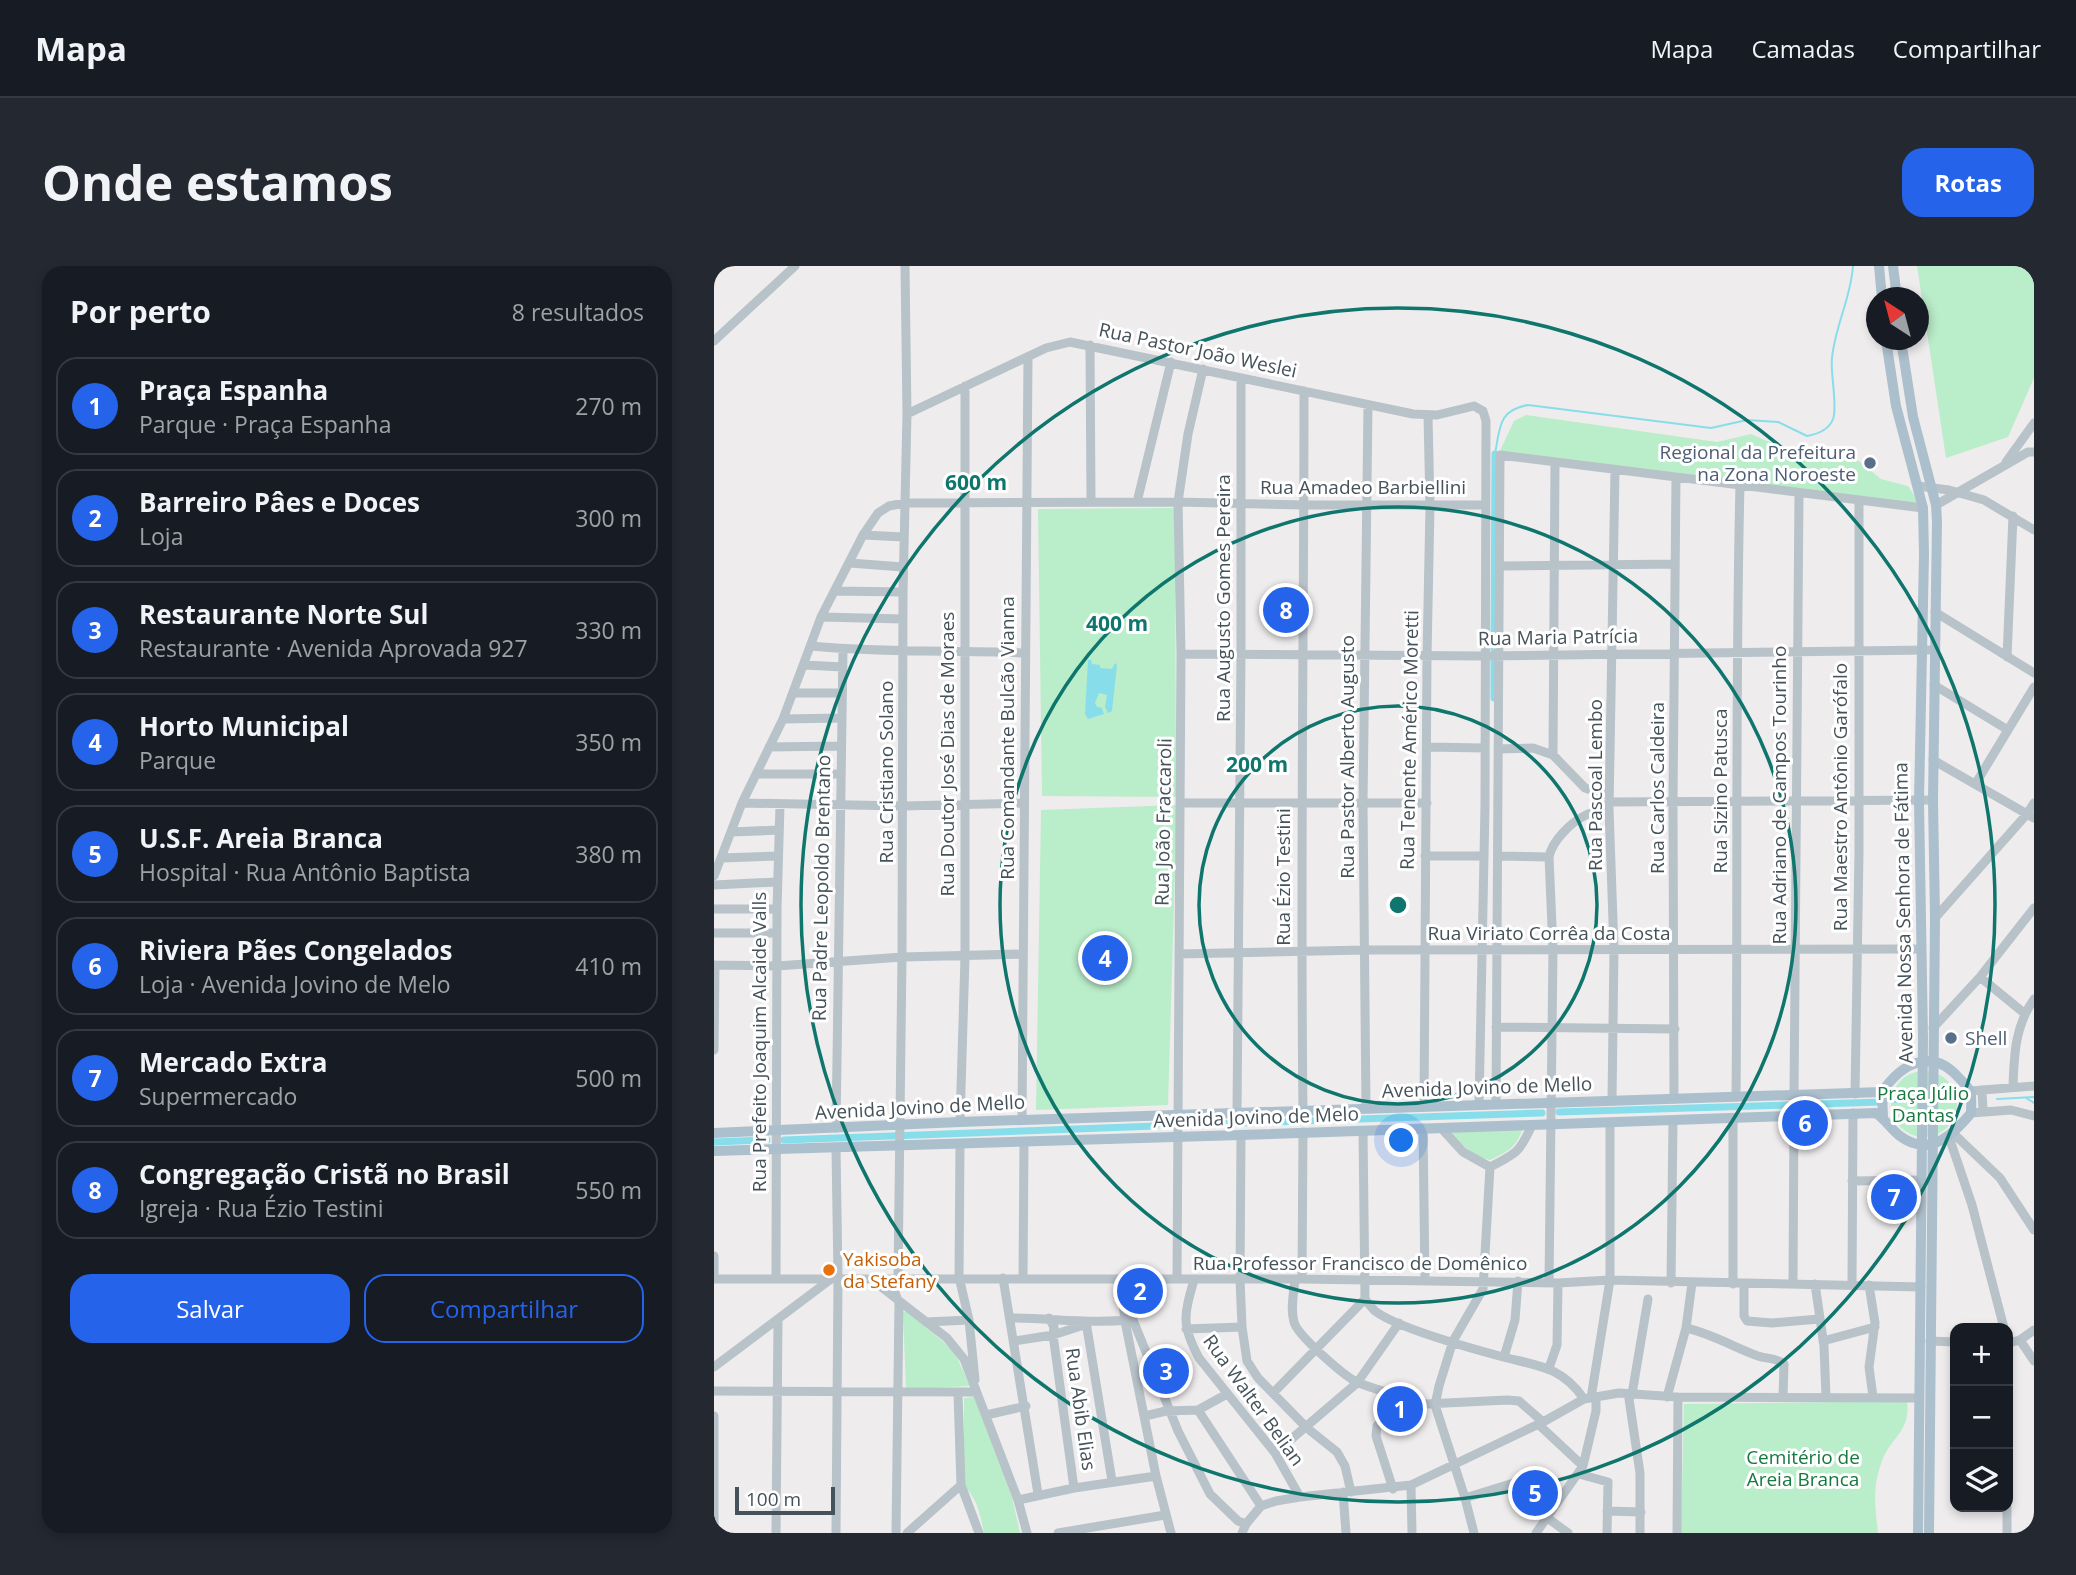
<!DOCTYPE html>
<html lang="pt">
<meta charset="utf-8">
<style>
body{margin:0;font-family:"Open Sans",sans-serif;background:#242831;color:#f1f3f6}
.controls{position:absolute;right:21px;bottom:21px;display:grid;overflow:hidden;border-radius:14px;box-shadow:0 4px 10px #0003}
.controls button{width:63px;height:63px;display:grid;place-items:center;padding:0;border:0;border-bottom:2px solid #363941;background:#171b24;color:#f1f3f6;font:35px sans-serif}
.compass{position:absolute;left:1152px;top:21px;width:63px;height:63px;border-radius:50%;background:#171b24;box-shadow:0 4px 10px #0003;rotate:324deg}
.scale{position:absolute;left:21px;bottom:18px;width:100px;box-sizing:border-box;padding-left:7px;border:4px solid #455259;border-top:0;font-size:19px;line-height:24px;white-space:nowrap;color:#455259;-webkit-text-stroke:5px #fff;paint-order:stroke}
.you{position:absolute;left:688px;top:875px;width:24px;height:24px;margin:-18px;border:5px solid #fff;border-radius:50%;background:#1a73e8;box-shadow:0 0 0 10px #1a73e833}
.badge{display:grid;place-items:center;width:46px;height:46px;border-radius:50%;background:#2563eb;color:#fff;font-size:23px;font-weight:700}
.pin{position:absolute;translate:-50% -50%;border:4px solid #fff;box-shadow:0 2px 7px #0006}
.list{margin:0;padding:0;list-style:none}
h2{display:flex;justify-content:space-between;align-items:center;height:91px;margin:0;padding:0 28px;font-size:30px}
h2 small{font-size:23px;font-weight:400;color:#9ea1a6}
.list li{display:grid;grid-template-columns:46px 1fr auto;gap:21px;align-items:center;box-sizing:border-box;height:98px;margin:0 14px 14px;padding:0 14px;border:2px solid #363941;border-radius:21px}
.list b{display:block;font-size:26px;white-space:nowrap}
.list p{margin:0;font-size:23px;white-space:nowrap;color:#9ea1a6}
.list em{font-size:23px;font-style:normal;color:#9ea1a6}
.actions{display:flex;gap:14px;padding:21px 28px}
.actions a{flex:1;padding:16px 0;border:2px solid #2563eb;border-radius:21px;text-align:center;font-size:24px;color:#2563eb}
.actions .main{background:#2563eb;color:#fff}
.icon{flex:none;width:38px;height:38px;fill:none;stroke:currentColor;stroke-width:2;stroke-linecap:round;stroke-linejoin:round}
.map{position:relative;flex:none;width:1320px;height:1267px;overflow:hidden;border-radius:21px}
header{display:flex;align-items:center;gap:42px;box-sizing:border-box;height:98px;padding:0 35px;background:#171b24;border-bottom:2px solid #363941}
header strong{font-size:33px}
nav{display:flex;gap:38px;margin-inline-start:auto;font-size:24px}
.intro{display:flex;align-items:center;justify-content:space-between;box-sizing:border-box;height:168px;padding:0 42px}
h1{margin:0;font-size:49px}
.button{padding:18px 32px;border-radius:21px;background:#2563eb;color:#fff;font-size:24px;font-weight:700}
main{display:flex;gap:42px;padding:0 42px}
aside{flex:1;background:#171b24;border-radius:21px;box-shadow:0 4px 10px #0003}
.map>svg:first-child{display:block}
.green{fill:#baedca}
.water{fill:#87deea}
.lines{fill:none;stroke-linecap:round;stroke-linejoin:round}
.stream{stroke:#87deea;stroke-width:2}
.canal{stroke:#87deea;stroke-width:7}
.minor{stroke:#b8c2c9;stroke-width:9}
.major{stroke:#acbfcc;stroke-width:10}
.ring{fill:none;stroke:#0f766e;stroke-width:3.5}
.service-dot{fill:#5c6f8a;stroke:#fff;stroke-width:2.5}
.food-dot{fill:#e8710a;stroke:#fff;stroke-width:2.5}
.labels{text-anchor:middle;stroke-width:6;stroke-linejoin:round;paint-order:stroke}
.street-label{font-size:19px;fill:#455259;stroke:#fff}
.service-label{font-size:19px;fill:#4e5e75;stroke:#fff;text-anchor:end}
.park-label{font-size:19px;fill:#177940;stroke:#fff}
.food-label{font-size:19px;fill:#c56008;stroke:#fff;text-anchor:start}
.centre{fill:#0f766e;stroke:#fff;stroke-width:3.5}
.ring-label{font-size:21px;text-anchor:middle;font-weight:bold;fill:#0f766e;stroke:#fff;stroke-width:6;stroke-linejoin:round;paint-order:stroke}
</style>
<header>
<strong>Mapa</strong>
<nav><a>Mapa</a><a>Camadas</a><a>Compartilhar</a></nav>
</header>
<div class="intro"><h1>Onde estamos</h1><a class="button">Rotas</a></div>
<main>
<aside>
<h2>Por perto<small>8 resultados</small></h2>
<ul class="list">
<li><span class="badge">1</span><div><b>Praça Espanha</b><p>Parque · Praça Espanha</p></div><em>270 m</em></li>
<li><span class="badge">2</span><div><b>Barreiro Pâes e Doces</b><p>Loja</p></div><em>300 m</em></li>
<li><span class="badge">3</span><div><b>Restaurante Norte Sul</b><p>Restaurante · Avenida Aprovada 927</p></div><em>330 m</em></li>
<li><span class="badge">4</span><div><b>Horto Municipal</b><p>Parque</p></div><em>350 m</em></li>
<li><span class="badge">5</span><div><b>U.S.F. Areia Branca</b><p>Hospital · Rua Antônio Baptista</p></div><em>380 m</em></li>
<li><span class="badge">6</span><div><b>Riviera Pães Congelados</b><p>Loja · Avenida Jovino de Melo</p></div><em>410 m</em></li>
<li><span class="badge">7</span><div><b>Mercado Extra</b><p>Supermercado</p></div><em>500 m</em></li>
<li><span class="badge">8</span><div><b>Congregação Cristã no Brasil</b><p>Igreja · Rua Ézio Testini</p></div><em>550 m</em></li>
</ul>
<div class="actions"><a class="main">Salvar</a><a>Compartilhar</a></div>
</aside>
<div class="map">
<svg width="1320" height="1267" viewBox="0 0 1320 1267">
<rect width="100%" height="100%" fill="#efeced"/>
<path class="green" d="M1203,0H1320V112L1294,171L1232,192Z
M812,149L1003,176L1037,168L1085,189L1136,188L1167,213L1194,220L1209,242L784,189L800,155Z
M461,242L462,531L328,530L324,243Z
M463,539L454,839L322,844L327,544Z
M1177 838a33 33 0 1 1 66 0a33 33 0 1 1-66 0Z
M808,864C802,882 793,886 776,894L761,890L733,865Z
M193,1045L240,1085L256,1120L192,1123L189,1046Z
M260,1131L298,1231L306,1267H270C267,1252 263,1230 250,1221V1132Z
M1193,1135C1197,1166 1177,1170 1168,1195C1158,1222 1161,1239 1164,1267H967L970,1138Z"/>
<path class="water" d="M374,394H377L378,398L386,399V402L398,403L401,397L403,399L398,445L394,447L391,441L393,429L385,427L381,437L383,441L388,442L390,448L374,453L371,448Z"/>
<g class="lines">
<path class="stream" d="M781,188C786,162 784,144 814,139L997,162L1033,154L1064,156L1093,170C1104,168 1115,164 1119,153C1124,140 1116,107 1118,92C1121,60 1137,32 1139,0
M1312,832L1320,837
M1283,833L1320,831
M1223,835L1243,834
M1173,836H1193"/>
<path class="canal" d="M780,383L781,188
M780,395V432
M845,846L1167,836
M469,859L828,847
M70,874L442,860
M0,876L53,874"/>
<path class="minor" d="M0,75L81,0
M376,79L377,236
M193,148L332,82L356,76L699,148L723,149L760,140L769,145L772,155L771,540L765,839
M1292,196L1320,157
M1204,220L1235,224L1270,234L1320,264
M423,236L457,96
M1222,239L1314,186H1320
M149,269L190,271
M136,297L189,301
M786,300L961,298
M122,325L189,326
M1221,346L1320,407
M107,351L189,353
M97,380C168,387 240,384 311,387
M467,388L771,390L1215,384
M1293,391L1299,250
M90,399L129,401
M1220,419L1294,464
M80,427H128
M69,453L127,452
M55,481L127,480
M713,481L770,482
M784,483L819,482L839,489L871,522L895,530
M839,489L841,197
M1219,494L1320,552
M42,508H127
M1262,517L1320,421
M895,536L1219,534
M28,537L189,540L310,537
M467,537H713
M17,566L65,564
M711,590H769
M785,590L835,591
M8,592L64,590
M0,610L28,537L69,453L107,351L149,269L164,247L175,240L191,237L464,236L590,239H771
M0,619L63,616
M0,643H63
M1221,652L1313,548L1320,537
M0,667H62
M465,688L650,684L1206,683
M0,699L63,700L188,691L309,688
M1266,711L1310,747
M782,761L961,763
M1219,762L1266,711L1320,642
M0,784L1,699
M1299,821C1300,789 1301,760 1320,733
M1268,824L1269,845
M1256,825L1320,820
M1141,828L1145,585V235
M1080,830L1085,227
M1022,831C1024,627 1021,423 1026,219
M960,833L959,535L962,211
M898,835L900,683L895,543L901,204
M782,838L786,189L1209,242
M710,841L713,390L716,240L714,150
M652,842L649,539L654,139
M589,844C586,604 590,365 590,125
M523,846L527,388V112
M1257,847L1297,844L1320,850
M308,854L314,91
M246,856L251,691V120
M122,862L129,383
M709,862L711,1015
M727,862L749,886L776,901C802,888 806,886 818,859
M649,865L651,1033C654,1037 658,1042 661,1045C683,1062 763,1084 793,1092C826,1100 849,1102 870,1133
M1240,868L1286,912L1320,964
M527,869L526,1013L528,1061L533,1095L544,1112L593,1162L623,1186L631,1200L637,1226
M1235,871L1258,939L1290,1062
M246,878L245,1011L255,1054L261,1114
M1138,915L1208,914
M0,990V1013
M289,1012L324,1228
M463,1012L467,388L464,236L474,168L489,103
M0,1013H588L844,1017L896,1014L1207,1021
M62,1013L63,643L66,539
M157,1013L233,1072L250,1093L304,1234L313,1267
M309,1013L310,876
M406,1013L411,1055L442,1210L457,1267
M418,1013L419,1054L464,1165L496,1228L524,1255L532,1258
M581,1013C580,1026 576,1042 580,1056C583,1069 632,1112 645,1117C667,1126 690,1130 712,1138
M588,1013L589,866
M480,1014C470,1049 467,1059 485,1092L561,1187L586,1231
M835,1016L839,684L835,591C838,575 857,556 872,549C879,545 888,545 895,543
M957,1017L959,854
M1019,1018V852
M1030,1018V1050L1033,1055L1058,1057L1105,1053
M1079,1018L1080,849
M1101,1018L1110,1080L1112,1131
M1138,1019L1139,847
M1155,1019L1161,1057L1155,1101L1159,1131
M296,1052C336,1052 375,1058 414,1054
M335,1052L340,1061L339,1069L360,1222
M212,1056L255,1054
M372,1056L398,1215
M972,1062C999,1068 1019,1081 1044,1090C1053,1093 1063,1092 1070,1098L1069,1131
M472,1063L528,1061
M1306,1074L1320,1095
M300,1075L339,1069L373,1058
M1109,1075L1161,1061
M1216,1075L1241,1076
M1294,1077L1306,1074L1320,1064
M790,1091L801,1054L804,1015
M0,1101L117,1013
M835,1102L843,1079L844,1017
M0,1125L262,1126
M244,1127L247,1219L265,1267
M559,1127L651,1033
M953,1131L972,1062L978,1017
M877,1132L896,1014V857
M484,1144L547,1240
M272,1149L312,1140
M0,1150V1267
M431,1150L452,1145L484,1144L513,1128
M669,1154L712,1138L793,1134L805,1135L829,1156
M824,1158L869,1200
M561,1187L643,1117L685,1057
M865,1208L894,1216L893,1267
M697,1219L698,1267
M679,1223L662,1170L663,1160L669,1154L682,1127
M629,1226L632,1267
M751,1232L816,1212L822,1213L847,1230
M304,1234L360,1222L442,1210
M893,1245L927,1246
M832,1251L854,1267
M62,1267L64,1054
M122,1267L124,1013L122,882
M182,1267L185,1036C180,1026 179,1022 184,1012L188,691L189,326L193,148L191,0
M193,1267L247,1219
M344,1267L451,1249
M528,1267L532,1258L547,1240L562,1235L586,1231L697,1219L829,1156L870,1133L905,1127L964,1131L1204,1132
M760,1267L751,1232L721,1139L725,1120L739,1075L769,1023L776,901
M822,1267L869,1200L882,1145V1131
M926,1267V1207L915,1133L918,1128L934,1033
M963,1267L964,1131
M1293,1267V1241"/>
<path class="major" d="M1165,0L1168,32
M1179,0L1183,32
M1172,74L1182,140L1209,242L1210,288L1205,535L1209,772L1204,1267
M1187,74L1199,151L1222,239L1223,255L1219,534L1221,652L1215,1267
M1168,826L1169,851
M0,867L246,856L1168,826
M0,885L527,869L1162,847C1171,853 1177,863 1186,870C1215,892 1239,869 1257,847C1257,841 1258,830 1256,825C1254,821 1248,815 1245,812C1218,781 1188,797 1168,826"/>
</g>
<g class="ring">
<circle cx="684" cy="639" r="199"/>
<circle cx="684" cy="639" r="398"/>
<circle cx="684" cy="639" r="597"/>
</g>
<g class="service-dot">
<circle cx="1156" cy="197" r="7"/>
<circle cx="1237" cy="772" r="7"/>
</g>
<circle class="food-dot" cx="115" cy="1004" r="7"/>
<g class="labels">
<g class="street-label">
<text transform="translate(484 84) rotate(12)" y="7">Rua Pastor João Weslei</text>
<text x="649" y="228">Rua Amadeo Barbiellini</text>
<text transform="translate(509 332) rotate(-90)" y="7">Rua Augusto Gomes Pereira</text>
<text transform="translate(844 371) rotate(-1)" y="7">Rua Maria Patrícia</text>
<text transform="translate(293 472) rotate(-90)" y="7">Rua Comandante Bulcão Vianna</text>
<text transform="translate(695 474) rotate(-89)" y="7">Rua Tenente Américo Moretti</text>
<text transform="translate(233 488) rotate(-90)" y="7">Rua Doutor José Dias de Moraes</text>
<text transform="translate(633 491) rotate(-90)" y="7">Rua Pastor Alberto Augusto</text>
<text transform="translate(172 506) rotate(-90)" y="7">Rua Cristiano Solano</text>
<text transform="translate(881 519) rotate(-90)" y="7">Rua Pascoal Lembo</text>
<text transform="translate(943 522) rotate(-90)" y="7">Rua Carlos Caldeira</text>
<text transform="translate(1006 525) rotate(-90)" y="7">Rua Sizino Patusca</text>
<text transform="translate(1065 529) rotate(-90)" y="7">Rua Adriano de Campos Tourinho</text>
<text transform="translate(1126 531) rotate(-90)" y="7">Rua Maestro Antônio Garófalo</text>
<text transform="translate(449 556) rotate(-89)" y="7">Rua João Fraccaroli</text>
<text transform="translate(569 611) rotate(-90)" y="7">Rua Ézio Testini</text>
<text transform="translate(107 622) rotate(-89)" y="7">Rua Padre Leopoldo Brentano</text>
<text transform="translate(1189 647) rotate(-91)" y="7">Avenida Nossa Senhora de Fátima</text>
<text x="835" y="674">Rua Viriato Corrêa da Costa</text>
<text transform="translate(45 776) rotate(-90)" y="7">Rua Prefeito Joaquim Alcaide Valls</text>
<text transform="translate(773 821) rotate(-2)" y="7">Avenida Jovino de Mello</text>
<text transform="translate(206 841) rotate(-3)" y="7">Avenida Jovino de Mello</text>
<text transform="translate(542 851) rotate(-2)" y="7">Avenida Jovino de Melo</text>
<text x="646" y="1004">Rua Professor Francisco de Domênico</text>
<text transform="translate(540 1134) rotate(54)" y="7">Rua Walter Belian</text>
<text transform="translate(367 1143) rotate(82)" y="7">Rua Abib Elias</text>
</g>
<g class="service-label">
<text x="1142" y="193">Regional da Prefeitura<tspan x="1142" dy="22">na Zona Noroeste</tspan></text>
<text x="1251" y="779" text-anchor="start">Shell</text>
</g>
<g class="park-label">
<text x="1209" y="834">Praça Júlio<tspan x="1209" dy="22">Dantas</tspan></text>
<text x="1089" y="1198">Cemitério de<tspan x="1089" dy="22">Areia Branca</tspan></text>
</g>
<g class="food-label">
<text x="129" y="1000">Yakisoba<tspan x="129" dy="22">da Stefany</tspan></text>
</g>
</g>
<circle cx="684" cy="639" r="10" class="centre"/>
<g class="ring-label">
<text x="262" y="224">600 m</text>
<text x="403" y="365">400 m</text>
<text x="543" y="506">200 m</text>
</g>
</svg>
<div class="controls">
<button>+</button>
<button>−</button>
<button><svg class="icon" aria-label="layers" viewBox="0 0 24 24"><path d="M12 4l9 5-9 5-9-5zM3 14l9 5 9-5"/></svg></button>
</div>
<svg class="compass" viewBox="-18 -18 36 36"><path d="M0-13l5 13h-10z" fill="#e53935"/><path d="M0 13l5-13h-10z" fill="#9ea1a6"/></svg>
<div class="scale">100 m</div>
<div class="you"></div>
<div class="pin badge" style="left:686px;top:1143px">1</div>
<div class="pin badge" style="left:426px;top:1025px">2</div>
<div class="pin badge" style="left:452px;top:1105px">3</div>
<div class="pin badge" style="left:391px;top:692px">4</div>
<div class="pin badge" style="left:821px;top:1227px">5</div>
<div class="pin badge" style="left:1091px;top:857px">6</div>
<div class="pin badge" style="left:1180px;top:931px">7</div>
<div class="pin badge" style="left:572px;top:344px">8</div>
</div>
</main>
